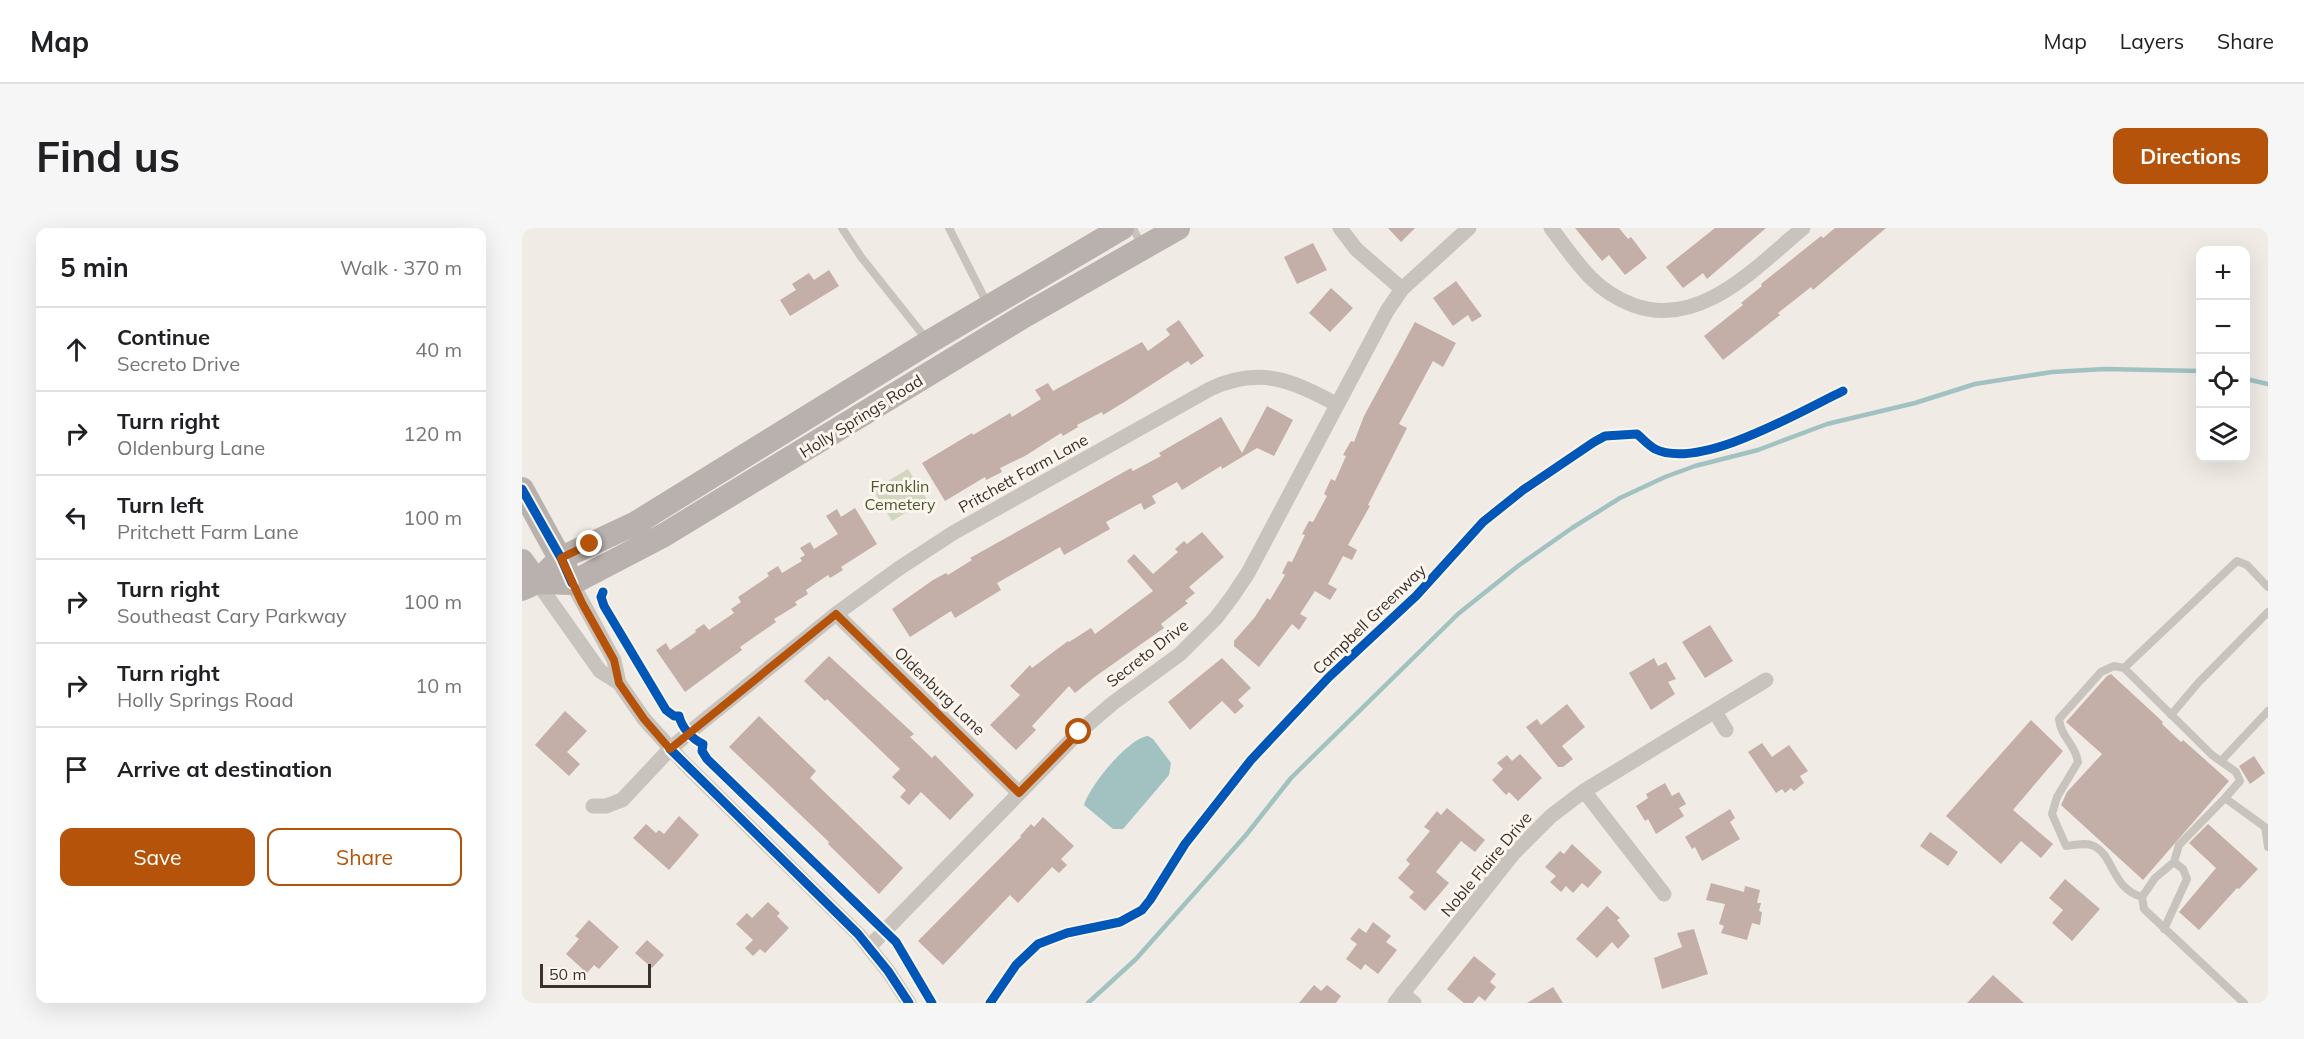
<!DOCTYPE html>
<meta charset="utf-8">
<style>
body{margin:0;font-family:Mulish,sans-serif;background:#f6f6f6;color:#202124}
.controls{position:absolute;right:18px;top:18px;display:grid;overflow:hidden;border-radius:12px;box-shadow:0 6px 24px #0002}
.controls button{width:54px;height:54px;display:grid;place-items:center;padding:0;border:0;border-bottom:2px solid #e0e0e0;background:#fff;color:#202124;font:30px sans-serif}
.scale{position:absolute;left:18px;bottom:15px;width:111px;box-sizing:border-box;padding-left:6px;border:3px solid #3b302b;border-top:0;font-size:16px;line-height:21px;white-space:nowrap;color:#3b302b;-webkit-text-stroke:4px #fbf5ee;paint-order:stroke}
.stop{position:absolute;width:18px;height:18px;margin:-14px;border:4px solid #b45309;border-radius:50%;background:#fff}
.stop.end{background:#b45309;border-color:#fff;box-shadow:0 2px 6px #0008}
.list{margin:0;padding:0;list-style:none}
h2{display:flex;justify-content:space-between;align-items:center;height:78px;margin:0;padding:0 24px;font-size:26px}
h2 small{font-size:20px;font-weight:400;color:#757577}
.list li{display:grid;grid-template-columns:39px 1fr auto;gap:18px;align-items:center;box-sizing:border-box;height:84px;padding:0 24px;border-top:2px solid #e0e0e0}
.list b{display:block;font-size:22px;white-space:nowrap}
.list p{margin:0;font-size:20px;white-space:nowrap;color:#757577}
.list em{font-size:20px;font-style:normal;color:#757577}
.actions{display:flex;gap:12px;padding:18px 24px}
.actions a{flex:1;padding:14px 0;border:2px solid #b45309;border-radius:12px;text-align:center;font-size:21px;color:#b45309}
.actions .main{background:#b45309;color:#fff}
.icon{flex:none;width:33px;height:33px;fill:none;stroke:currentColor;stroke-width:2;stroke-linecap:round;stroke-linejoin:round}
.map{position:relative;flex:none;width:1746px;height:775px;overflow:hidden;border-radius:12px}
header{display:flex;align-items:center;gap:36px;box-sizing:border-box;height:84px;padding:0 30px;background:#fff;border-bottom:2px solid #e0e0e0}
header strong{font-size:28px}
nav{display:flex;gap:33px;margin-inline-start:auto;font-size:21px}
.intro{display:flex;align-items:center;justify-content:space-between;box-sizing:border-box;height:144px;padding:0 36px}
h1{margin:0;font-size:42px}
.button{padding:15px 27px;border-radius:12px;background:#b45309;color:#fff;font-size:21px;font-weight:700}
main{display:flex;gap:36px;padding:0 36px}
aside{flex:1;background:#fff;border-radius:12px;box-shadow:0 6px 24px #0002}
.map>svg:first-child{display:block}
.green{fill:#d1d6bf}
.water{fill:#a1c2c1}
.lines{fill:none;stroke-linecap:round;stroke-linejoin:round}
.stream{stroke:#a1c2c1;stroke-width:4.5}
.building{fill:#c3afa7}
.service{stroke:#c9c3be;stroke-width:8}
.minor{stroke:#c9c3be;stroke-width:15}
.primary{stroke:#b8b1ad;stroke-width:24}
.cycleway-casing{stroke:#fbf5ee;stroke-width:13}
.cycleway{stroke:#0057b8;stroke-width:9}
.route{stroke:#b45309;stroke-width:8}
.labels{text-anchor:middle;stroke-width:6;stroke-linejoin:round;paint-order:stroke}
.street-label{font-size:16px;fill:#3b302b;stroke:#fbf5ee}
.park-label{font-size:16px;fill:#4a5a2e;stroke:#fbf5ee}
</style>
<header>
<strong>Map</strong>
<nav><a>Map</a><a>Layers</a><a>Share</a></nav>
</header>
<div class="intro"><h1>Find us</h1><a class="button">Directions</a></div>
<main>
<aside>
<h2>5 min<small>Walk · 370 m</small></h2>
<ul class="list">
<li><svg class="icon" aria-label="ahead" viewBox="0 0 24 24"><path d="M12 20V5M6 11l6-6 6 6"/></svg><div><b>Continue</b><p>Secreto Drive</p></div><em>40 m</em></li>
<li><svg class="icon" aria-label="right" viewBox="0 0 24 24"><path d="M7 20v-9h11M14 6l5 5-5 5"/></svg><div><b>Turn right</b><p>Oldenburg Lane</p></div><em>120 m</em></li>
<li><svg class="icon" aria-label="left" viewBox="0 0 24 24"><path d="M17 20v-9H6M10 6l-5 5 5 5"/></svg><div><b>Turn left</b><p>Pritchett Farm Lane</p></div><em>100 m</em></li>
<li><svg class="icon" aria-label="right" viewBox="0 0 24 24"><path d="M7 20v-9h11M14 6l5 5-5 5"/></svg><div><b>Turn right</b><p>Southeast Cary Parkway</p></div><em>100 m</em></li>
<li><svg class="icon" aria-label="right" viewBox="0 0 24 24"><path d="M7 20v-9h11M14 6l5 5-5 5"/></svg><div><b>Turn right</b><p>Holly Springs Road</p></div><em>10 m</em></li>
<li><svg class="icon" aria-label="arrive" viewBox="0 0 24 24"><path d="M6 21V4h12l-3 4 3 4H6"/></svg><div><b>Arrive at destination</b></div></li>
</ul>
<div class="actions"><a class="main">Save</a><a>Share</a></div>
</aside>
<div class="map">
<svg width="1746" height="775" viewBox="0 0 1746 775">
<rect width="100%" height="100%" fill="#f0ebe5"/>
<path class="green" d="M386,241L405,272L370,293L351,262Z"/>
<path class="water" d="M626,508L631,511L649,535L647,547L601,601H591L562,577C567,559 606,510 626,508Z"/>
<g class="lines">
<path class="stream" d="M1724,151L1746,156
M566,775L614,731L724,607L769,550L936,386L996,338L1050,300L1098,270L1143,249L1173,238L1236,222L1305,196L1393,175L1453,156L1530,144L1583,141L1678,143"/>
</g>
<path class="building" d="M866,0H893L879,14Z
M1053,0H1097L1106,11L1109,9L1125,30L1103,47L1087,27L1080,33Z
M1193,0H1244L1185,51L1181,45L1161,60L1144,39Z
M1313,0H1364L1291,62L1289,59L1256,85L1258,87L1201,132L1182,108L1221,77L1219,75L1240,58L1239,56L1299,8L1301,10Z
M791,15L805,42L775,56L762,29Z
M307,42L317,58L268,88L258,72L274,62L270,56L287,45L292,52Z
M934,53L960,88L950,94L946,87L931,98L911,70Z
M809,60L831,80L808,104L787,85Z
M657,92L682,128L669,137L666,133L604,173L581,187L580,184L555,197L556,199L541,208L539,205L503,228L478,240L480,244L464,252L463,249L423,273L400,235L450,205L451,207L488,185L490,189L519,171L513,162L526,155L531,163L620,114L626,123L648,107L644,101Z
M893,94L934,115L921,139L911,133L877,196L885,200L846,277L848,278L826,317L835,322L830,332L821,328L806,356L815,361L808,372L793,363L778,386L785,390L777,402L770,396L737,439L712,418V413L733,389L745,370L748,372L763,347L760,345L766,333L770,334L783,307L780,306L787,293L791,294L805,268L802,266L809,251L813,253L824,228L821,227L829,213L832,214L842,188Z
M745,178L771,192L752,228L735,220L700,241L699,238L660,262L655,254L630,268L634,275L622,282L619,275L613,278L584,294L588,301L542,327L538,319L475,355L479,362L433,390L429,383L388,409L370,381L411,352L424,345L426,347L450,332L448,330L609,240L611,243L639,228L637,225L699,189L720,225Z
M333,280L355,316L319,339L321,342L308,350L306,347L284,362L286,366L273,374L275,377L252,391L254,394L218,419L220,422L163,464L134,422L144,415L148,422L174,404L173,402L182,396L187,402L212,385L209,381L219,374L216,369L247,348L245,345L256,338L260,345L280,333L278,330L283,327L278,320L288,314L292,321L316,306L304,288L315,281L319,289Z
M680,304L702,329L667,359L673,365L663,373L666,375L639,396L642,400L574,448L553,465L547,458L510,498L514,502L494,522L468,497L498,467L488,458L508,437L510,440L546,413L547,414L569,400L573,406L631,363L605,333L612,326L631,346L656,324L653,321L662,313L665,316Z
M1188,397L1211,433L1183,450L1160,414Z
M307,428L392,506L388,509L410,530L413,527L452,567L428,592L399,564L387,577L378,569L384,562L370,549L378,541L305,471L303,473L282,453Z
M700,430L729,460L716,472L722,478L713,486L700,473L668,502L646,474Z
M1132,430L1136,438L1144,434L1154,451L1146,454L1153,466L1129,482L1107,445Z
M1589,446L1641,494L1640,496L1659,514L1661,512L1707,553L1621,652L1539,577L1545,564L1580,526L1544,494L1585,448Z
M1045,476L1063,499L1040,518L1051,531L1041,539H1036L1004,499L1015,491L1019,497Z
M43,483L65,503L45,524L58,536L47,548L13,517Z
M237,488L294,543L288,550L381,640L357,666L306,616L307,614L207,519Z
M1509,492L1541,523L1491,582L1531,616L1519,630L1499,613L1479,636L1424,588Z
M1240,515L1250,529L1267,517L1286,543L1278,548L1282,555L1272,563L1269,560L1263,565L1260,561L1254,565L1226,524Z
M998,526L1020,550L996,573L987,564L984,567L970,552L981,541L975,535L985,527L990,533Z
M1732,528L1743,545L1728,556L1717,538Z
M1143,555L1150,568L1157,564L1164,576L1157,580L1162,588L1134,606L1126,591L1123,593L1114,578L1126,570L1124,566Z
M925,580L963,612L953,624L939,613L914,644L927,655L903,683L887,669L892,664L876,650L888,636L884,632L908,603L902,599L915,583L919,587Z
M1208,581L1213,590L1208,594L1218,611L1180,633L1173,619L1170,621L1163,609Z
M157,588L177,607L147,642L111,610L124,596L134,605L137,602L142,606Z
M521,589L552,618L539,631L545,637L537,645L530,639L496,675L488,667L421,737L396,713L499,609L498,608L509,596L512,599Z
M1686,596L1736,641L1717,661L1715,660L1677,702L1657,684L1694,640L1667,615Z
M1408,604L1436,624L1426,638L1398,618Z
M1050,616L1080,644L1066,660L1060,655L1051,665L1044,658L1039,664L1028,654L1034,648L1023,639L1038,623L1042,626Z
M1543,651L1578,681L1550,713L1530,695L1541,682L1527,670Z
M1189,655L1222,664L1223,658L1238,662L1235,675H1239L1237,683L1240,684L1238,697L1230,695L1225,712L1199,705L1202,698L1197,696L1203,676L1184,672Z
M246,674L258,685L255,688L267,700L243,725L238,721L231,728L223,720L231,712L214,696L225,685L230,690Z
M1085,678L1098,690L1095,692L1108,708L1096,721L1090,714L1075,730L1054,711Z
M67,692L97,719L77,741L72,737L65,745L44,726L57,711L53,708Z
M851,694L869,708L864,714L875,722L856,746L843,736L839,742L824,731L835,716L828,711L837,700L844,705Z
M1172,701L1186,746L1140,761L1132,730L1160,719L1155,705Z
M125,712L142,727L130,740L113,725Z
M952,728L974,746L968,754L974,759L963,773L957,768L951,775H942L925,761Z
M1471,747L1502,775H1445Z
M792,757L799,763L805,757L819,768L814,775H777Z
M1031,759L1041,775H1005Z"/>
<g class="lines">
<path class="service" d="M320,0L339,29L406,113
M427,0L465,75
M611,0L620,18
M1602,440L1715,333L1725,337L1746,359
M1649,487L1676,455L1746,384
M1699,533L1746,483
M1652,634L1657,617L1703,570L1743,599L1746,619
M1620,669C1590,661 1592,628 1572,618C1564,614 1552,617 1544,618L1530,586L1535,569L1556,534C1553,515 1539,510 1537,491L1579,444L1592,438L1602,440L1690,527L1714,544L1718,553L1703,570
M1642,701L1665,651L1661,641L1652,634L1633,650L1620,669L1622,681L1722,775"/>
<path class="minor" d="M818,0L834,21L880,61
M1029,0C1042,17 1054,35 1069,50C1081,62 1095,71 1111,77C1178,102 1235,38 1281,0
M15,354L78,443L97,455
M50,355L92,432L97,455L122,491L162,535L336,706L366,743L387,775
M314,386L497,565
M1193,484L1204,502
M1062,563L1142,666
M71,578H84L100,572L148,521L174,499L314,386L376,341L431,305L688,161C737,138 770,152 814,176
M347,719L557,504L591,475L658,426L694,390L710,369L726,345L865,83L880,61L947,0
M880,765L892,775
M873,775L991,626L1029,588L1062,563L1244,452"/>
<path class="primary" d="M0,261L46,345
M0,333L15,354
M15,354L50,355L142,307L502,88L656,0
M0,361L15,354L39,330L114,295L407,114L600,0"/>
<defs>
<path id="cycleway" d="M0,261L39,330L50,355
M81,364L79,369L82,378L144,482L152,488H157C160,500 170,511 181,516L180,523L185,531L374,714L410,775
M148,521L336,706L366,743L387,775
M468,775L494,737L516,716L545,705L598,694L620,682L628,672L663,616L729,532L807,449L894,368L961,294L1001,262L1072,214L1083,208L1115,206C1121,211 1126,217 1133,221C1178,243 1279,183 1321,163"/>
</defs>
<use href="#cycleway" class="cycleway-casing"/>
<use href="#cycleway" class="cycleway"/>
</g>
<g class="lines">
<path class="route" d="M68,316L39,330L60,375L92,432L97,455L122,491L148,521L314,386L497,565L557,504"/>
</g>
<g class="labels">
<g class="street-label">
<text transform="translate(339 188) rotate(-32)" y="6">Holly Springs Road</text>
<text transform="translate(501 245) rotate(-29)" y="6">Pritchett Farm Lane</text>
<text transform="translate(847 391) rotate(-44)" y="6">Campbell Greenway</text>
<text transform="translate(625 425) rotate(-38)" y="6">Secreto Drive</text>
<text transform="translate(418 463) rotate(44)" y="6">Oldenburg Lane</text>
<text transform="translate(964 636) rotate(-50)" y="6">Noble Flaire Drive</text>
</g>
<g class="park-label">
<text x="378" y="264">Franklin<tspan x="378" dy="18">Cemetery</tspan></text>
</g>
</g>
</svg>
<div class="controls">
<button>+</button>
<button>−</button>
<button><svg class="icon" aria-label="locate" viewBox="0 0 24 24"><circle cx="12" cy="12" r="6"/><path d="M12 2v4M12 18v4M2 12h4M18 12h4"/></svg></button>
<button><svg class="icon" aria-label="layers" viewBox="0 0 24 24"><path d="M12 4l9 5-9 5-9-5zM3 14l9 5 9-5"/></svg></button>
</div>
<div class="scale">50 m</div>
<div class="stop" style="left:557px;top:504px"></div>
<div class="stop end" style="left:68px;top:316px"></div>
</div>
</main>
